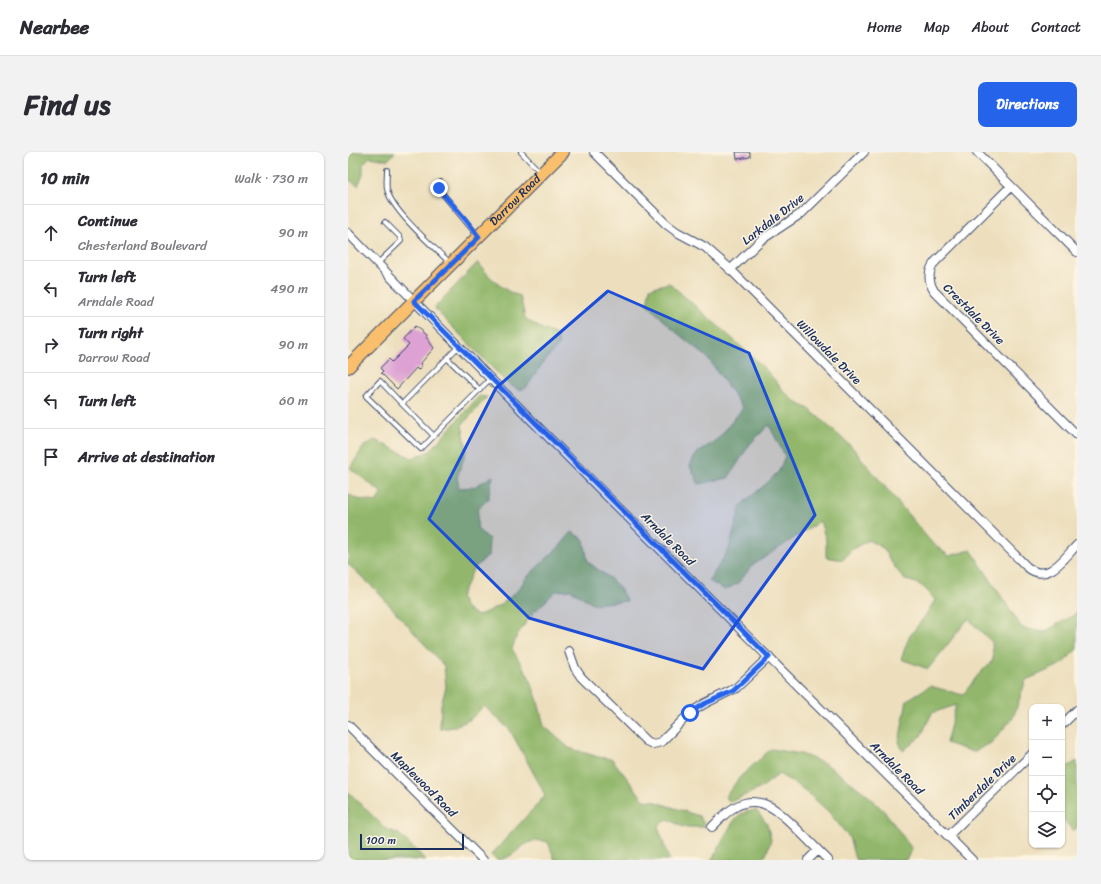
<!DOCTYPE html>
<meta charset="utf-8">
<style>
body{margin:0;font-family:Sriracha,sans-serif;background:#f2f2f3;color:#2b2b33}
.controls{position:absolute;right:12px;bottom:12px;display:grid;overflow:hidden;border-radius:8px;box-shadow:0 1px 3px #0004}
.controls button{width:36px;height:36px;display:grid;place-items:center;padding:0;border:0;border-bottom:1px solid #e1e1e2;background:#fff;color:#2b2b33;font:20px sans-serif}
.scale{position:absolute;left:12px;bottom:10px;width:104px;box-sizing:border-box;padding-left:4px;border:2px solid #1b2f5e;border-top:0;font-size:11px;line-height:14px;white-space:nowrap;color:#1b2f5e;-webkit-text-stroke:3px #fcf5e5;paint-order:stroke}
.stop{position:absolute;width:12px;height:12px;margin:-9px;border:3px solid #2563eb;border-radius:50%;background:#fff}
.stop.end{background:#2563eb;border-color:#fff;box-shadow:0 1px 4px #0008}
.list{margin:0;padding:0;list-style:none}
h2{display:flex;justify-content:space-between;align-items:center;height:52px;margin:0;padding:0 16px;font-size:17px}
h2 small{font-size:13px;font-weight:400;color:#7c7c81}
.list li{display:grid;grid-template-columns:26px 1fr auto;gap:12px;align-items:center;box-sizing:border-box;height:56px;padding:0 16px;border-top:1px solid #e1e1e2}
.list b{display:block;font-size:15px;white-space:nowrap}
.list p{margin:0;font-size:13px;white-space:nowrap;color:#7c7c81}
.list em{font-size:13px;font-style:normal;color:#7c7c81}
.icon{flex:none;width:22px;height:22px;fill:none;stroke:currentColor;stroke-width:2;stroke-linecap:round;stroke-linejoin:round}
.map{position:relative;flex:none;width:729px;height:708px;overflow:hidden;border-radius:8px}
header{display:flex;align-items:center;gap:24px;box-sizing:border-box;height:56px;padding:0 20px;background:#fff;border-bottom:1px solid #e1e1e2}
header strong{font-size:19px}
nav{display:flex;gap:22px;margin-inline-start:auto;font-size:14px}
.intro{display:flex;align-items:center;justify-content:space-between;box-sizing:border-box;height:96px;padding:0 24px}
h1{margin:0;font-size:28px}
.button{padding:10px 18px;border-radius:8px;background:#2563eb;color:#fff;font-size:14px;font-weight:700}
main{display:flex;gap:24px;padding:0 24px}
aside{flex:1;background:#fff;border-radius:8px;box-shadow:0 1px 3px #0004}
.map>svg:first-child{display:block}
.forest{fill:#92b76c;stroke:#567365}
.building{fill:#dda2d3}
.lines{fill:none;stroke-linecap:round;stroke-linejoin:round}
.lane-casing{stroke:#3a496c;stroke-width:6}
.street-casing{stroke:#3a496c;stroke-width:10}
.primary-casing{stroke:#3a496c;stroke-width:14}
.lane{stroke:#fff;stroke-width:4}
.street{stroke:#fff;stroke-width:8}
.primary{stroke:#f9bf6c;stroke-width:12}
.route{stroke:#2563eb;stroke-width:5}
.marked{fill:#1d4ed8;fill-opacity:0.2;stroke:#1d4ed8;stroke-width:3;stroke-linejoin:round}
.labels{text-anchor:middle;stroke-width:3;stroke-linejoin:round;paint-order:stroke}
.street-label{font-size:12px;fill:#1b2f5e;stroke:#fcf5e5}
</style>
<header>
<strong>Nearbee</strong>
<nav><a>Home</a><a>Map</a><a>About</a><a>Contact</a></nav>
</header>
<div class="intro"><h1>Find us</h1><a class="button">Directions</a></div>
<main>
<aside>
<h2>10 min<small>Walk · 730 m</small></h2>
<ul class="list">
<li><svg class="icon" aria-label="ahead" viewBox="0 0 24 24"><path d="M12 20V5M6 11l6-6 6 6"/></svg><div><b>Continue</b><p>Chesterland Boulevard</p></div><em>90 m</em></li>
<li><svg class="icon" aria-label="left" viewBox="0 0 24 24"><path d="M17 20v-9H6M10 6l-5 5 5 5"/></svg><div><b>Turn left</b><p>Arndale Road</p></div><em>490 m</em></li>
<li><svg class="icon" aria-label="right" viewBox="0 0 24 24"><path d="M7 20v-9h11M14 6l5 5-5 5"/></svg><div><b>Turn right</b><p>Darrow Road</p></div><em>90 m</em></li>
<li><svg class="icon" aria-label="left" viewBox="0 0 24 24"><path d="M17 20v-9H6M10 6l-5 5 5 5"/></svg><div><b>Turn left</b></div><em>60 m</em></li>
<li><svg class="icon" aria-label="arrive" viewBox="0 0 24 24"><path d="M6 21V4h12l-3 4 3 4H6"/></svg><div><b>Arrive at destination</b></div></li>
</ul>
</aside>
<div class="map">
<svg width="729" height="708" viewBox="0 0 729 708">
<rect width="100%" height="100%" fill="#fcf5e5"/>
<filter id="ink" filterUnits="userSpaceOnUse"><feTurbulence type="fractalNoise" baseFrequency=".025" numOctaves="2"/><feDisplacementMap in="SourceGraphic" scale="8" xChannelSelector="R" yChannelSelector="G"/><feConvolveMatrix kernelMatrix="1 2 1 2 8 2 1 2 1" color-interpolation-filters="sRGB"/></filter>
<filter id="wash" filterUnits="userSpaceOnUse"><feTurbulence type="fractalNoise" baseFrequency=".012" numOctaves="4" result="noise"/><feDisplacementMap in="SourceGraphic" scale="16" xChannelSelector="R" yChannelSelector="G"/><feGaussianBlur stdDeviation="0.9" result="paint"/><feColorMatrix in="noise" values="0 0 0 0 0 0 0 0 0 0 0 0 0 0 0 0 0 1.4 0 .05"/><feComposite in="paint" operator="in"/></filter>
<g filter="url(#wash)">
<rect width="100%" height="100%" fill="#eddfbd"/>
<path class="forest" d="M0,0H47L40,8L22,5L15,12V22L10,34L0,27Z
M130,110C139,124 156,140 172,144L177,166L192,176L209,183L211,193L195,211L178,236L171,238L160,232L88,158L87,155Z
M321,131C352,158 383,185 413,213C428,227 440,250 460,256L504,295L583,390L601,404L623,398L674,476L696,480L726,463L729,459V497L714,512L678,528L665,566L643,591L625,600L598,591L608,553L584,561L573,584L555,599L551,590L559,548L582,534L615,543L630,523L645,508L644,490L620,467L580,517L553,507L561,485L577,464L587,448C577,436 574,431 557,428L543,410L535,396L520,388L503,398L495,408L478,405V388L472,369L405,413L390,431L377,438L361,429L381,397L393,353L418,332L431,319L437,304L421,273L402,292L380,326L351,332L342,314L348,302L371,286L395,256L359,205L328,180L299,152L302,136Z
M131,244L139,245L114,273L119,297L109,325L111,336L126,335L145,324L140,347L130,357L129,377L141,387L140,404L126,416L112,445L119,458L130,464L154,452L170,438L179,425L212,394L224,380L236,388L240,410L263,427L272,437L279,449L246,452L223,438L208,439L184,462L169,483L164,497L181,525L189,546L196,574L221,596L250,605L264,607L296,648L305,649L351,664L358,675H335L320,667L310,674L320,705L323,708H207L200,690C173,683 172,706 149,708L143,703L197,644L193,635L162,578L136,554L123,567L106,575L92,577L93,553L98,535L96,514L27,437L0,412V342L9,347L28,350L34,341L2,316L16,294L27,288L64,306L82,299Z
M423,597L453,602L478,612L517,641L538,661L564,697L558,708H509L507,707L501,685L480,659L455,637L431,622L413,636L382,650L377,645L392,625Z
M729,609V676L725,679L714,665V618Z
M0,639L38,677L51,682L78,708H0Z
M408,658L419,672L423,688L418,703L411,708H363C373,696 381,670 393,662C396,660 404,659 408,658Z"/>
<g id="blocks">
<path class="building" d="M388,0H402V5L389,7Z
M67,174L78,183V185L86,196L72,212L74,214L70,218L68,216L49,237L33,221L35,219L32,216L41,207L44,210L61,193L55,187Z"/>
</g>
</g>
<g filter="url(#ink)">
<use href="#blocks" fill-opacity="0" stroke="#3a496c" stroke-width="1"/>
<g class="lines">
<defs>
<path id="lane" d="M173,0L192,20
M39,18C39,24 38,31 39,37C43,58 85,94 101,110
M93,30L91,36L94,41L129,83
M30,111L53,89L52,85L37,70
M111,194L54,252L32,229L18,244L73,297L143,226
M99,206L132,238
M54,252L86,284"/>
<path id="street" d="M246,0L318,72L329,80L357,95L380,115L679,415C700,432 715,407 729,393
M629,0L729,100
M663,34L587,110C580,119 580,129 586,139L729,283
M0,81C205,293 415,499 624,708
M382,118L413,88L454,61L516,0
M221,499L227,516L233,525L298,589L305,592L313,590L342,561L356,552L388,536L421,505
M0,573L135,708
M714,573L729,558
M364,675C371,668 378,660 387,655C414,640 434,662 451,679C461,689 470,698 480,708
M600,684L684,602
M460,708L470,698"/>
<g id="primary">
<path id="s1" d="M0,215L215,0"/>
</g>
</defs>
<use href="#lane" class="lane-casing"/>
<use href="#street" class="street-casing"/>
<use href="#primary" class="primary-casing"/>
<use href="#lane" class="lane"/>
<use href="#street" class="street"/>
<use href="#primary" class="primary"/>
</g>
</g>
<g class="lines" filter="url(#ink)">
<path class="route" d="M91,36L94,41L117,67L131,85L66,149L421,505L385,539L356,552L342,561"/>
</g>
<path class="marked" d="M260,139L401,201L467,363L355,517L181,466L81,367L148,236Z"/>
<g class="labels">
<g class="street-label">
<text dy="4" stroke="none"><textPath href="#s1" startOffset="236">Darrow Road</textPath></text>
<text transform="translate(425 67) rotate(-38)" y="4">Larkdale Drive</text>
<text transform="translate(626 162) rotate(45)" y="4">Crestdale Drive</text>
<text transform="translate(481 200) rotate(45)" y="4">Willowdale Drive</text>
<text transform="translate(320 387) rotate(45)" y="4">Arndale Road</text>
<text transform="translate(549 616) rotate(45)" y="4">Arndale Road</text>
<text transform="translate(76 632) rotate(45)" y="4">Maplewood Road</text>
<text transform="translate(634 635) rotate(-44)" y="4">Timberdale Drive</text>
</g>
</g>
</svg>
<div class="controls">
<button>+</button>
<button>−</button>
<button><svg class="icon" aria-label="locate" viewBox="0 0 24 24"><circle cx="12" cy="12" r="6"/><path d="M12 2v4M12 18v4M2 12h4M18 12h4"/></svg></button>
<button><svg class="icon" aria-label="layers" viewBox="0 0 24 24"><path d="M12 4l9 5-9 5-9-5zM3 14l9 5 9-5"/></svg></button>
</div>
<div class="scale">100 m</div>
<div class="stop" style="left:342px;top:561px"></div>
<div class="stop end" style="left:91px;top:36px"></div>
</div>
</main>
